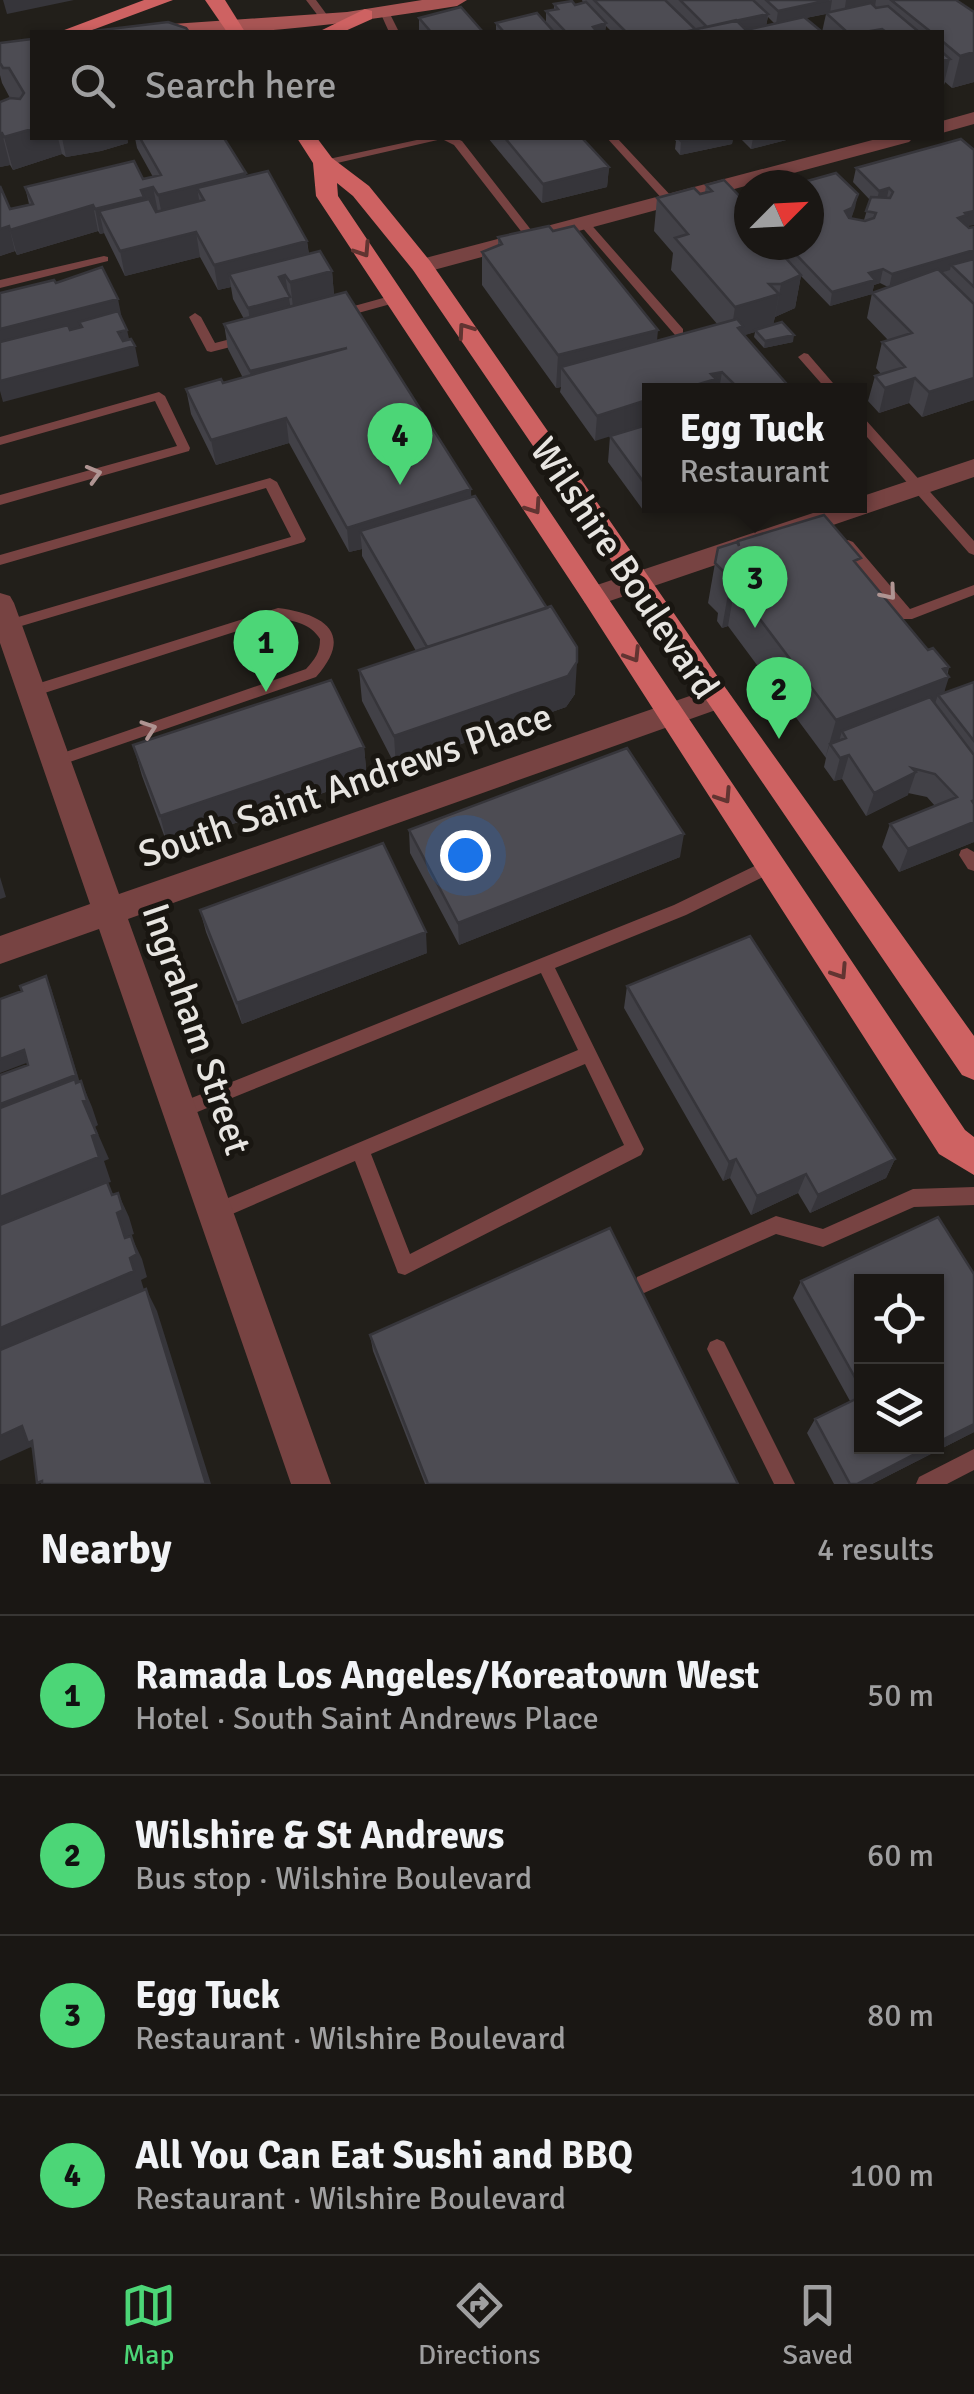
<!DOCTYPE html>
<meta charset="utf-8">
<style>
body{margin:0;font-family:Signika,sans-serif;background:#23201d;color:#f1f3f6}
.controls{position:absolute;right:30px;bottom:30px;display:grid;overflow:hidden;border-radius:0px;box-shadow:0 2px 8px #0004}
.controls button{width:90px;height:90px;display:grid;place-items:center;padding:0;border:0;border-bottom:2px solid #383634;background:#1a1714;color:#f1f3f6;font:50px sans-serif}
.compass{position:absolute;left:734px;top:170px;width:90px;height:90px;border-radius:50%;background:#1a1714;box-shadow:0 2px 8px #0004;rotate:66deg}
.you{position:absolute;left:465px;top:855px;width:35px;height:35px;margin:-25px;border:8px solid #fff;border-radius:50%;background:#1a73e8;box-shadow:0 0 0 15px #1a73e833}
.badge{display:grid;place-items:center;width:65px;height:65px;border-radius:50%;background:#4cd677;color:#111;font-size:32px;font-weight:700}
.pin{position:absolute;translate:-50% -82px;filter:drop-shadow(0 2px 5px #0008)}
.pin::after{content:'';position:absolute;top:52px;width:35px;height:30px;background:inherit;clip-path:polygon(0 0,100% 0,50% 100%)}
.popup{position:absolute;left:642px;top:383px;width:225px;height:130px;box-sizing:border-box;display:grid;place-content:center;border-radius:0px;background:#1a1714;filter:drop-shadow(0 2px 8px #0005);font-size:32px;white-space:nowrap;color:#9f9fa0}
.popup b{font-size:38px;color:#f1f3f6}
.popup::after{content:'';position:absolute;left:50%;top:100%;margin-left:-20px;border:20px solid transparent;border-top-color:#1a1714}
.list{margin:0;padding:0;list-style:none}
h2{display:flex;justify-content:space-between;align-items:center;height:130px;margin:0;padding:0 40px;font-size:42px}
h2 small{font-size:32px;font-weight:400;color:#9f9fa0}
.list li{display:grid;grid-template-columns:65px 1fr auto;gap:30px;align-items:center;box-sizing:border-box;height:160px;padding:0 40px;border-top:2px solid #383634}
.list b{display:block;font-size:38px;white-space:nowrap}
.list p{margin:0;font-size:32px;white-space:nowrap;color:#9f9fa0}
.list em{font-size:32px;font-style:normal;color:#9f9fa0}
.icon{flex:none;width:55px;height:55px;fill:none;stroke:currentColor;stroke-width:2;stroke-linecap:round;stroke-linejoin:round}
.map{position:relative;flex:none;width:974px;height:1484px;overflow:hidden}
.search{position:absolute;background:#1a1714;box-shadow:0 2px 8px #0004;left:30px;right:30px;top:30px;height:110px;display:flex;align-items:center;gap:25px;box-sizing:border-box;padding:0 35px;border-radius:0px;color:#9f9fa0;font-size:38px}
.sheet{height:770px;background:#1a1714}
nav{display:flex;justify-content:space-around;align-items:center;box-sizing:border-box;height:140px;border-top:2px solid #383634;background:#1a1714;font-size:28px;color:#9f9fa0}
nav a{display:grid;justify-items:center;gap:5px}
nav .on{color:#4cd677}
.map>svg:first-child{display:block}
.lines{fill:none;stroke-linecap:round;stroke-linejoin:round}
.service{fill:#774342;fill-rule:evenodd}
.minor{fill:#774342;fill-rule:evenodd}
.secondary{fill:#a85554;fill-rule:evenodd}
.primary{fill:#ce6262;fill-rule:evenodd}
.wall{fill:#424147;fill-rule:evenodd}
.shaded-wall{fill:#36353a}
.building{fill:#4d4c53;stroke:#36353a;stroke-width:2.5}
.oneway{stroke:#613431}
.oneway2{stroke:#af9492}
.labels{text-anchor:middle;stroke-width:10;stroke-linejoin:round;paint-order:stroke}
.street-label{font-size:38px;fill:#e7e5e1;stroke:#191611}
</style>
<div class="map">
<svg width="974" height="1484" viewBox="0 0 974 1484">
<rect width="100%" height="100%" fill="#221f1a"/>
<g class="lines">
<path class="service" d="M306,0H316L330,19L328,21H322Z
M382,10H388L399,32H389L380,12Z
M426,138H455L462,141L535,235V239H527L454,145L442,139L324,166L319,163L324,160Z
M607,138H617L673,198V202H665Z
M584,220L588,221L683,329V335H675L580,225L578,223Z
M104,256L108,257V261L0,288V280Z
M394,295L400,299L398,302L340,318L334,314L336,311Z
M195,313L201,317L215,343L246,335L252,339L250,342L211,352L207,351L189,317Z
M804,353L808,354L839,390H827L798,357Z
M159,392L165,396L190,448L189,451L0,505V495L177,446L155,401L0,445V437Z
M860,417L864,418L974,541V555L969,553L860,429Z
M270,478L277,482L306,539L304,542L8,630L1,625L8,620L291,537L266,488L0,565V555Z
M848,540L853,542L910,609L974,585V595L912,619H902L843,548L841,545L843,542Z
M278,608C324,614 355,633 316,677L61,765H51L48,761L51,757L306,669C315,659 320,653 320,639C311,624 295,621 278,618L32,697L25,691L27,687Z
M967,848L974,852V871L968,869L959,855L961,850Z
M769,859L775,861L777,866L775,871L686,915L555,968L641,1143L644,1149L641,1155L405,1275L398,1273L355,1161L216,1221L209,1218L207,1212L209,1206L578,1050L541,973L180,1119L174,1117L171,1111L174,1105L674,905ZM585,1064L624,1145L410,1254L371,1154Z
M974,1187V1205L914,1207L823,1247L776,1234L644,1293L637,1291L635,1284L637,1277L776,1216L823,1229L913,1189Z
M717,1339L724,1342L795,1484H774L707,1349L710,1342Z
M974,1449V1470L947,1484H916L919,1477Z"/>
<path class="minor" d="M974,112V124L942,133V121Z
M880,138H913L909,142L430,271H414L411,266L414,261Z
M974,459V477L595,606L585,603L581,596L585,589L834,506H860V497Z
M0,593L10,596L14,603L119,894L707,690L717,687L727,690L732,698L727,706L128,919L331,1484H291L99,929L0,964V936L90,904L0,643Z"/>
<path class="secondary" d="M422,0H467L457,6C351,23 241,39 133,32L143,26L347,12Z"/>
<path class="primary" d="M144,0H173L87,32H59Z
M205,0H225L245,32H227Z
M365,9L372,11V19L343,32H318Z
M297,138H317L332,158L369,186L430,261L727,690L974,1036V1080L962,1075L413,270L353,196L337,183L338,196L965,1130L974,1137V1175L939,1154L585,603L316,196L313,163Z"/>
</g>
<path class="wall" d="M582,0H956L974,12V82L952,88L945,82L942,91V32H822L826,14L806,18L820,32H612L606,26L605,32H496V23H546V11L554,10V4L575,5L583,3ZM768,17L775,24L766,26Z
M419,18L483,32H419Z
M32,39V138H127L128,143L101,151L66,157L62,154L13,170L10,165L0,167V102L10,98L2,83L0,75V43Z
M135,138H224L247,176L307,241L309,254L332,271L334,295L471,489V497L575,694L566,707L396,767L362,701L359,670L416,651L362,556V549L349,552L289,443L216,465L191,414L186,389L223,383L243,378L228,349L224,324L244,319L233,299L231,287L218,290L200,257L125,276L104,233L100,234L98,231L17,255L15,251L0,256V186L10,209L29,204L25,187L143,179L153,177L137,148Z
M488,138H582L609,167L607,187L542,203Z
M672,138H733L732,144L680,155L675,149L676,141Z
M740,138H794L751,149Z
M974,150V225L966,226L969,228L974,227V400L922,417L909,403L879,413L868,401L875,376L881,374L876,368L882,342L888,340L867,318L872,293L888,287L880,283L874,285L872,294L830,306L801,276L795,308L775,317L773,324L793,342L764,348L754,337L755,332L744,335L792,390H650L595,441L560,392L561,387L556,388L482,285V252L498,245V237L657,341L718,325L671,270L673,253L654,231L657,198L700,194L705,192L706,185L742,199L749,197V245L779,251L781,245H809L858,194L851,219L864,220L870,200L853,182L856,168Z
M650,424V506H656L643,510L608,462L610,436Z
M738,543L859,566L928,650L949,667L944,693L974,682V842L899,872L882,847L890,824L935,806L927,797L908,793V795L866,816L842,779L834,781L824,767L826,758L728,626L722,628L717,621L718,613L708,603L715,563Z
M133,745L364,747L367,778L168,846L142,776Z
M409,830L680,857L459,945L410,853Z
M200,910L427,953L242,1024L206,932Z
M627,986L895,1159L886,1178L810,1213L798,1193L751,1215L730,1178L723,1181L624,1008Z
M974,1274V1432L872,1484H834L807,1433L815,1419L850,1401L793,1298L801,1281ZM862,1282L936,1446H862Z
M370,1335L738,1484H425L373,1351Z"/>
<path class="shaded-wall" d="M3,0H74L7,14Z
M832,0L830,13L776,24L778,11Z
M846,0H876L872,25L842,28Z
M768,14L766,27L743,32L713,26Z
M606,23L605,32H592L593,27Z
M974,52V82L952,88L960,56Z
M950,59L942,91V61Z
M32,129V138H58L62,154L13,170L4,137Z
M0,133H2L10,165L0,167Z
M62,138H127L128,143L101,151L66,157Z
M698,138H733L732,144L680,155L681,141Z
M753,138H794L751,149Z
M609,167L607,187L542,203L543,184Z
M246,173L250,198L204,200L197,188L201,210L163,220L158,195Z
M153,187L158,212L99,211L104,233L100,234L95,209L141,190Z
M889,188L886,202L876,205L879,191Z
M858,194L855,208L850,222L845,211Z
M93,205L98,231L17,255L10,230Z
M748,205L743,238L739,208Z
M974,211V225L964,226L958,218L965,213Z
M9,226L15,251L0,256V229Z
M196,232L200,257L125,276L120,251Z
M307,241L310,266L229,274L231,287L218,290L214,265Z
M974,250V263L951,265L950,270L889,288L892,274Z
M883,269L880,283L874,285L872,294L830,306L832,292L869,273Z
M332,271L334,296L293,307L290,282Z
M285,275L293,322L252,333L248,308L279,277Z
M801,275L795,308L775,317L781,284Z
M779,294L773,327L755,330V332L730,340L735,307Z
M118,299L122,319L82,329L79,322L81,330L0,351V329Z
M127,330L131,347L135,346L139,366L3,402L0,391V381Z
M658,330L655,362L561,367V387L556,388L558,355Z
M794,335L793,342L764,348L765,341Z
M347,348L253,396L250,371Z
M722,372L719,390H679L711,374Z
M915,378L909,403L879,413L885,388Z
M974,378V400L922,417L929,392Z
M650,399V424L595,441L597,416Z
M286,418L289,443L216,465L211,440Z
M650,483V506H656L643,510L645,484Z
M471,489L472,514L360,531L362,549L349,552L347,528Z
M682,506H697L681,511Z
M735,586L728,626L722,628L729,588Z
M577,662L575,694L566,707L396,767L394,736Z
M949,667L945,678L949,677L942,699L938,695L930,718L846,738L842,731L836,752L830,744L825,759L836,720Z
M364,747L367,778L168,846L160,816Z
M849,755L842,779L834,781L840,758Z
M916,772L908,795L866,816L874,793Z
M974,822V842L899,872L908,849Z
M684,834L680,857L459,945L458,923Z
M0,877L6,897L0,899Z
M426,932L427,953L242,1024L237,1003Z
M46,976L51,988L81,1086V1081L92,1107L98,1125L95,1127L109,1159L104,1161L111,1182L107,1183L120,1211L118,1193L129,1217L134,1234L128,1236L134,1255L131,1236L142,1259L147,1277L141,1280L145,1293L0,1355V1104L76,1075Z
M24,1050L29,1062L0,1073V1059Z
M736,1159L730,1178L723,1181L729,1162Z
M895,1159L886,1178L810,1213L818,1195Z
M806,1174L798,1193L751,1215L757,1196Z
M146,1289L157,1311L211,1484H206Z
M974,1424V1432L872,1484H857L930,1446H936V1443Z
M22,1426L37,1444L43,1461L31,1447L0,1461V1436Z"/>
<path class="building" d="M594,0H665L696,30L684,32H626Z
M680,0H753L768,14L702,28L706,26Z
M766,0H829L778,11Z
M891,0H956L974,12V52L960,56L942,41V32H931Z
M572,1L575,5L586,2L606,23L593,27L597,32H594L565,31L546,11L558,9L554,4Z
M871,3L876,8L888,6L919,32H886L882,29L865,32H847L826,13Z
M461,7L483,32H431L419,18Z
M537,13L554,32H504L496,23Z
M804,17L821,31L815,32H748L746,30Z
M736,20L748,32H684Z
M168,22L186,28L189,32H85Z
M32,39V129L4,137L2,133H0V102L10,98L20,99L24,93L9,68H3L0,63V43Z
M942,52L950,59L942,61Z
M140,138H224L246,173L158,195L153,187L141,190L144,197L95,209L93,205L10,230L9,226L0,229V186L10,209L33,204L25,187L134,161L143,179L161,175Z
M505,138H582L609,167L543,184Z
M678,138H698L681,141Z
M961,139L974,150V211L965,213L967,215L958,218L969,228L974,227V250L892,274L883,269L869,273L875,280L832,292L787,245H809V185H793L836,173L858,194L852,208L845,211L849,218L865,221L874,218L876,213L866,211L871,197L890,198L893,192L889,188L879,191L856,168Z
M268,171L307,241L214,265L196,232L120,251L99,211L149,199L156,212L204,200L197,188Z
M724,180L748,205L739,208L749,219V245H774L801,275L781,284H769L779,294L735,307L675,238L688,234L657,198L694,188L700,194L712,191L706,185Z
M549,226L553,231L574,226L658,330L558,355L482,252L502,244L498,237Z
M320,251L332,271L290,282L285,275L279,277L290,297L248,308L229,274Z
M974,259V287L951,265Z
M102,267L118,299L0,329V293L54,280L56,283Z
M938,269L974,304V378L929,392L915,378L885,388L875,376L905,367L882,342L912,333L872,293Z
M346,292L471,489L347,528L286,418L211,440L186,389L221,379L223,383L347,348L250,371L224,324Z
M118,311L127,330L118,332L123,341L131,339L135,346L0,381V342L68,325L70,330L82,327L79,322Z
M737,319L743,326L738,328L792,390H740L722,372L711,374L716,379L679,390H650V399L597,416L561,367Z
M782,322L794,335L765,341L755,330Z
M650,424V483L645,484L610,436Z
M475,496L547,608L427,647L360,531Z
M824,515L861,558L854,561L928,650L933,648L949,667L943,669L949,677L836,720L735,586L729,588L724,580L730,578L715,563L718,548L737,542L739,546L738,541Z
M551,606L577,647V662L568,676L394,736L359,670Z
M331,680L364,747L160,816L133,745Z
M974,682V741L938,695Z
M930,697L974,755V800L972,801L974,804V822L908,849L890,824L957,797L935,774L912,768L916,772L874,793L849,755L840,758L830,744L846,738L842,731Z
M627,748L684,834L458,923L409,830Z
M383,843L426,932L237,1003L200,910Z
M750,936L895,1159L818,1195L806,1174L757,1196L736,1159L729,1162L627,986Z
M46,976L76,1075L0,1104V1075L28,1065L24,1050L0,1059V999L22,991L20,986Z
M75,1079L76,1083L81,1081L87,1100L83,1101L97,1134L92,1136L99,1157L0,1197V1108Z
M107,1182L112,1195L118,1193L123,1210L117,1213L125,1238L131,1236L137,1254L130,1258L134,1271L0,1328V1225Z
M938,1217L974,1274V1424L936,1443V1282H862V1390L801,1281Z
M610,1228L738,1484H428L370,1335Z
M146,1289L206,1484H42V1481L37,1483L32,1441L28,1443L22,1426L0,1436V1350Z
M862,1396V1446H930L857,1484H850L815,1419Z"/>
<defs><path id="oneway-chevron" d="M-2-3.5L2.5 0L-2 3.5" fill="none" stroke-width="1.6" stroke-linecap="round" stroke-linejoin="round" transform="scale(2.5)"/></defs>
<g class="oneway">
<use href="#oneway-chevron" transform="translate(363 250) rotate(57)"/>
<use href="#oneway-chevron" transform="translate(465 330) rotate(-125)"/>
<use href="#oneway-chevron" transform="translate(534 507) rotate(56)"/>
<use href="#oneway-chevron" transform="translate(633 655) rotate(58)"/>
<use href="#oneway-chevron" transform="translate(724 796) rotate(57)"/>
<use href="#oneway-chevron" transform="translate(840 972) rotate(57)"/>
</g>
<g class="oneway2">
<use href="#oneway-chevron" transform="translate(94 474) rotate(-16)"/>
<use href="#oneway-chevron" transform="translate(889 593) rotate(50)"/>
<use href="#oneway-chevron" transform="translate(149 729) rotate(-19)"/>
</g>
<g class="labels">
<g class="street-label">
<text transform="translate(625 568) rotate(56)" y="13">Wilshire Boulevard</text>
<text transform="translate(345 785) rotate(-19)" y="13">South Saint Andrews Place</text>
<text transform="translate(197 1029) rotate(71)" y="13">Ingraham Street</text>
</g>
</g>
</svg>
<div class="controls">
<button><svg class="icon" aria-label="locate" viewBox="0 0 24 24"><circle cx="12" cy="12" r="6"/><path d="M12 2v4M12 18v4M2 12h4M18 12h4"/></svg></button>
<button><svg class="icon" aria-label="layers" viewBox="0 0 24 24"><path d="M12 4l9 5-9 5-9-5zM3 14l9 5 9-5"/></svg></button>
</div>
<svg class="compass" viewBox="-18 -18 36 36"><path d="M0-13l5 13h-10z" fill="#e53935"/><path d="M0 13l5-13h-10z" fill="#9f9fa0"/></svg>
<div class="you"></div>
<div class="pin badge" style="left:266px;top:692px">1</div>
<div class="pin badge" style="left:779px;top:739px">2</div>
<div class="pin badge" style="left:755px;top:628px">3</div>
<div class="popup"><b>Egg Tuck</b>Restaurant</div>
<div class="pin badge" style="left:400px;top:485px">4</div>
<div class="search"><svg class="icon" aria-label="search" viewBox="0 0 24 24"><circle cx="10" cy="10" r="6"/><path d="M15 15l6 6"/></svg>Search here</div>
</div>
<section class="sheet">
<h2>Nearby<small>4 results</small></h2>
<ul class="list">
<li><span class="badge">1</span><div><b>Ramada Los Angeles/Koreatown West</b><p>Hotel · South Saint Andrews Place</p></div><em>50 m</em></li>
<li><span class="badge">2</span><div><b>Wilshire &amp; St Andrews</b><p>Bus stop · Wilshire Boulevard</p></div><em>60 m</em></li>
<li><span class="badge">3</span><div><b>Egg Tuck</b><p>Restaurant · Wilshire Boulevard</p></div><em>80 m</em></li>
<li><span class="badge">4</span><div><b>All You Can Eat Sushi and BBQ</b><p>Restaurant · Wilshire Boulevard</p></div><em>100 m</em></li>
</ul>
</section>
<nav>
<a class="on"><svg class="icon" aria-label="map" viewBox="0 0 24 24"><path d="M3 6l6-2 6 2 6-2v14l-6 2-6-2-6 2zM9 4v14M15 6v14"/></svg>Map</a>
<a><svg class="icon" aria-label="directions" viewBox="0 0 24 24"><path d="M12 3l9 9-9 9-9-9zM9 14v-3h6M13 9l2 2-2 2"/></svg>Directions</a>
<a><svg class="icon" aria-label="saved" viewBox="0 0 24 24"><path d="M7 4h10v16l-5-4-5 4z"/></svg>Saved</a>
</nav>
